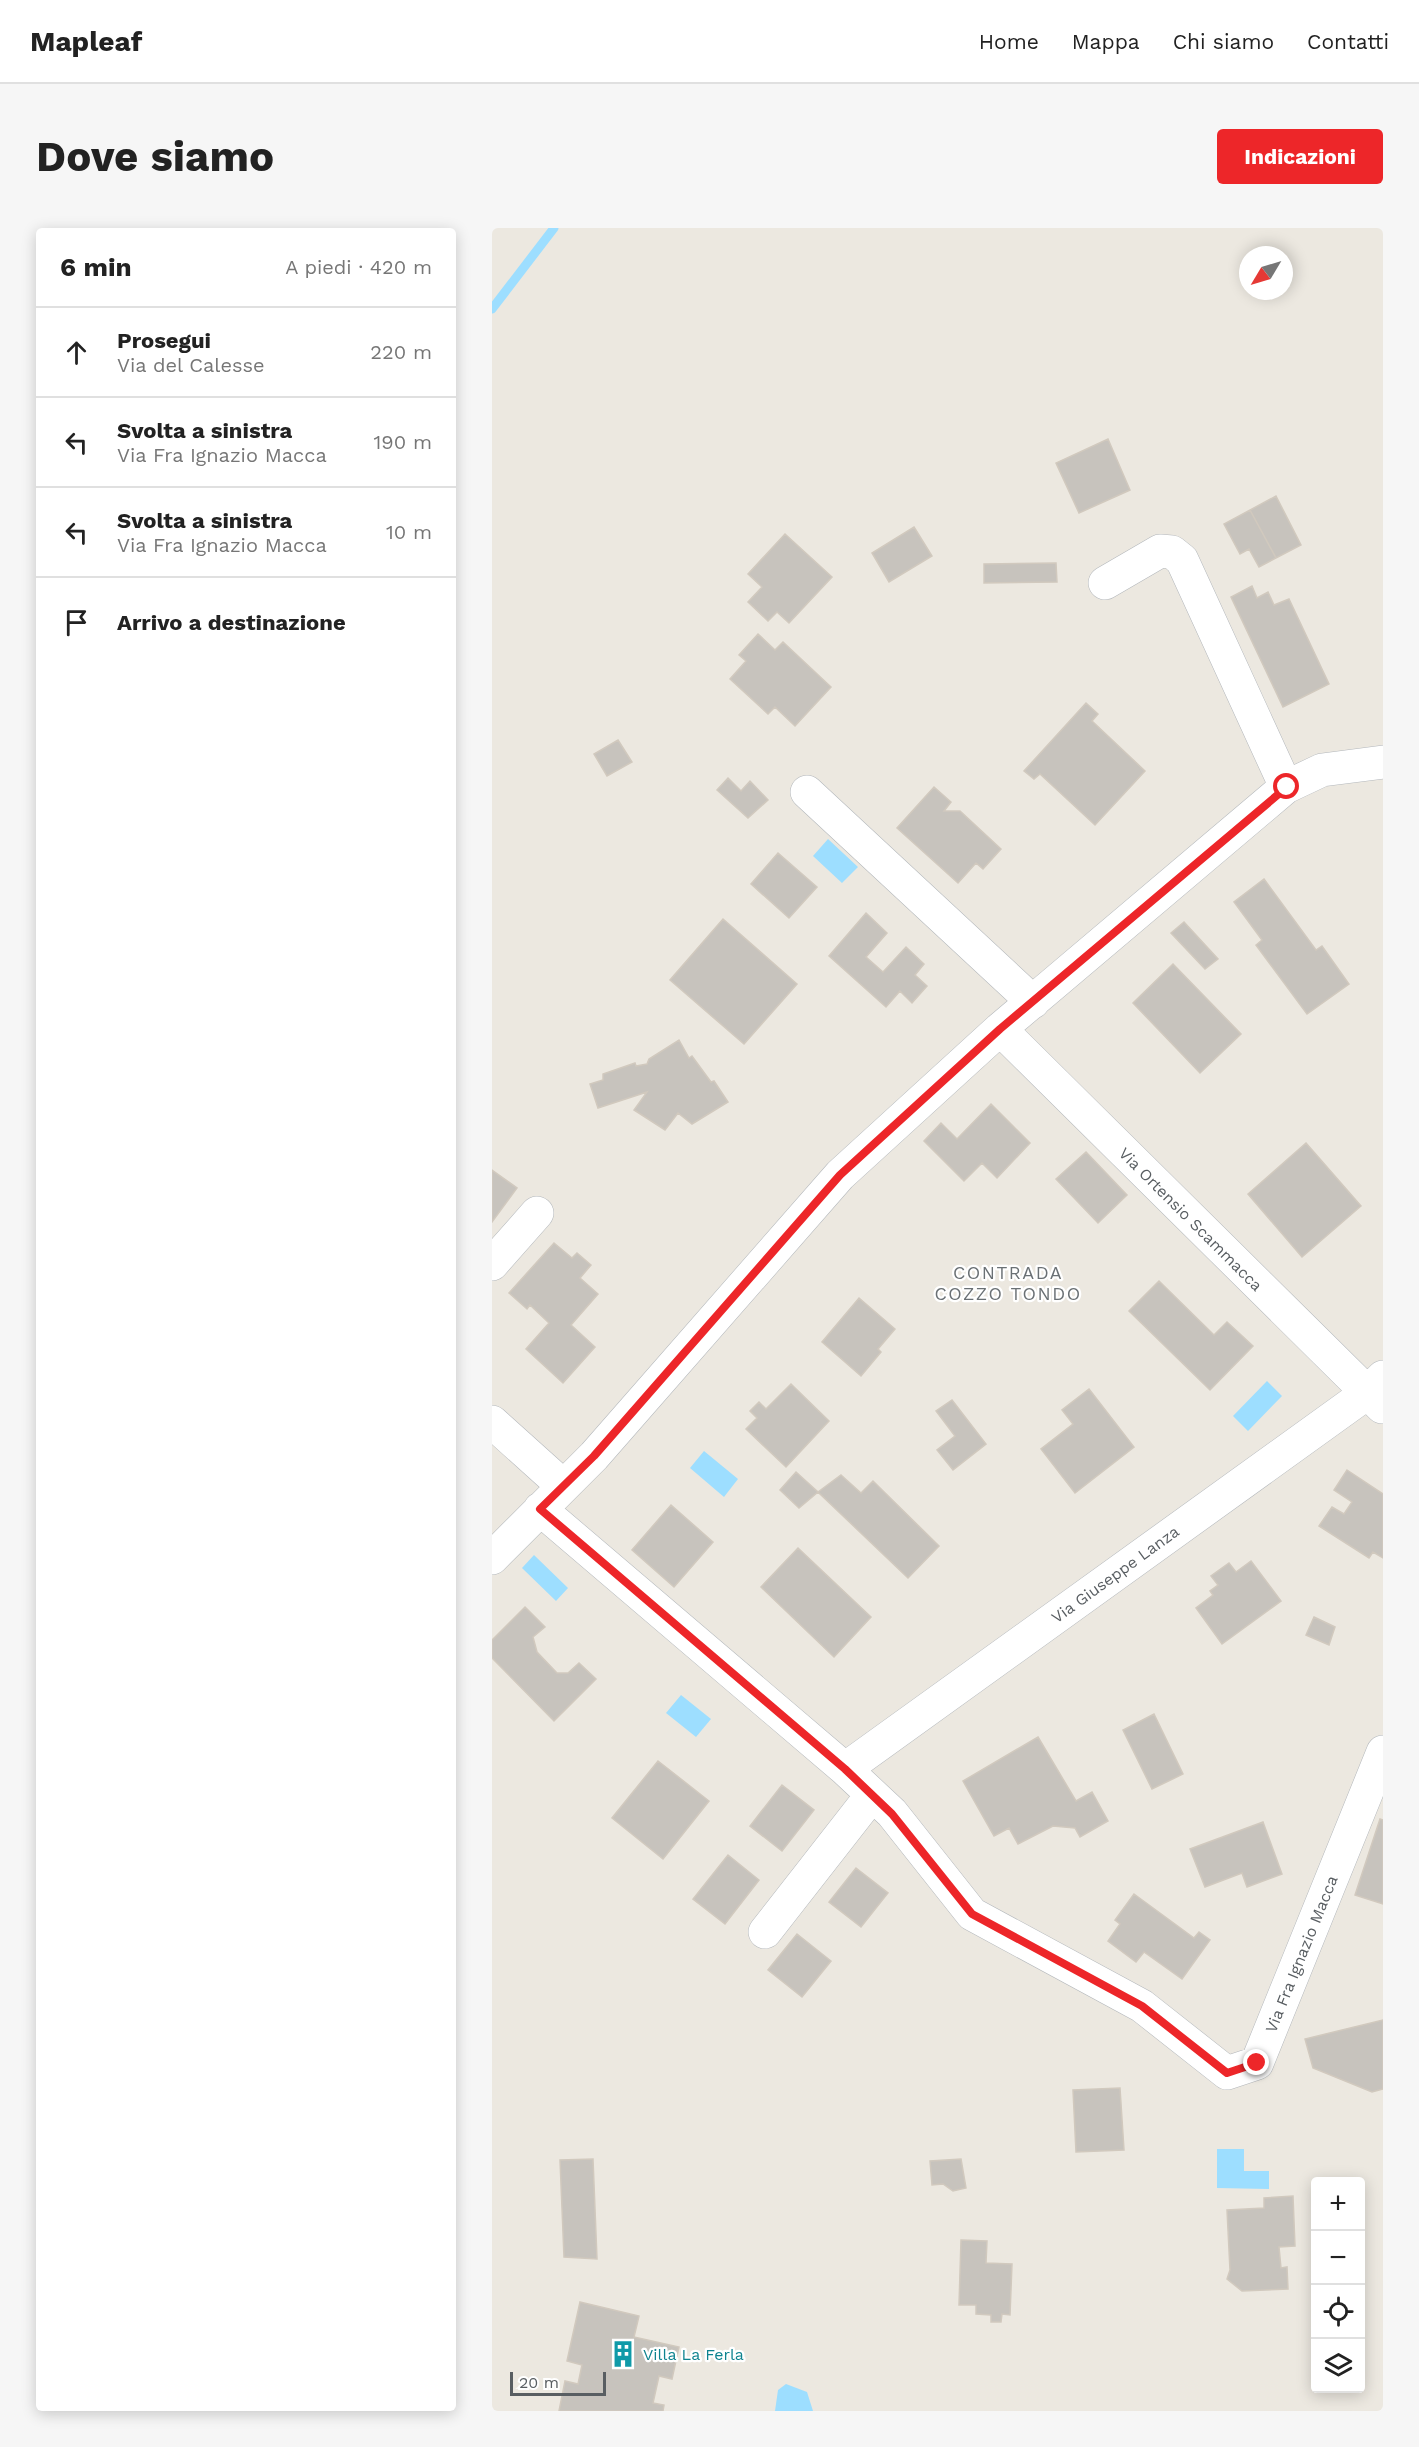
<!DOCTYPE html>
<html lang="it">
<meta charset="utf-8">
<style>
body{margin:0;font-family:"Work Sans",sans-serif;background:#f6f6f6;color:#222}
.controls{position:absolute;right:18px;bottom:18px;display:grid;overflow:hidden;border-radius:6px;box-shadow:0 3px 15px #0003}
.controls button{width:54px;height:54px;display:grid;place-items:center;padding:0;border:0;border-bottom:2px solid #e0e0e0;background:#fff;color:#222;font:30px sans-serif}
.compass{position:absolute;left:747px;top:18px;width:54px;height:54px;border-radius:50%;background:#fff;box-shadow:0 3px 15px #0003;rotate:232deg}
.scale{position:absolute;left:18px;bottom:15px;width:96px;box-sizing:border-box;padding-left:6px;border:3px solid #595e62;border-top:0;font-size:16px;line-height:21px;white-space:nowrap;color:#595e62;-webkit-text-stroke:4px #fff;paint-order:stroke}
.stop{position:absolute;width:18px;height:18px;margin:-14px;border:4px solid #ed2629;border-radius:50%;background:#fff}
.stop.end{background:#ed2629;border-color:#fff;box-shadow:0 2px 6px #0008}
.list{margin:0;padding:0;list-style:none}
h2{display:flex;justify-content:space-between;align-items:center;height:78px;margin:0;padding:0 24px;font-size:26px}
h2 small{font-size:20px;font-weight:400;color:#767676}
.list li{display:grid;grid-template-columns:39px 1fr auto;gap:18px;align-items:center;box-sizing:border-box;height:90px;padding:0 24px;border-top:2px solid #e0e0e0}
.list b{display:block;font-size:22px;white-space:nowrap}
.list p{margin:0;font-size:20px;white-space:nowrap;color:#767676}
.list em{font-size:20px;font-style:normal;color:#767676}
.icon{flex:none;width:33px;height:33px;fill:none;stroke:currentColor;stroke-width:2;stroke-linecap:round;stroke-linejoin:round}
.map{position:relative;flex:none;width:891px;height:2183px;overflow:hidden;border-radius:6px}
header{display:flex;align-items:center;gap:36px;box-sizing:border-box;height:84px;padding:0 30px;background:#fff;border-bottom:2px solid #e0e0e0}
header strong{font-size:28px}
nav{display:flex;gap:33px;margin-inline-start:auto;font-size:21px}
.intro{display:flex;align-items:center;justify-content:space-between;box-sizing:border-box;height:144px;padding:0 36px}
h1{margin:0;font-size:42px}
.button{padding:15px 27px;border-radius:6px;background:#ed2629;color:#fff;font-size:21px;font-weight:700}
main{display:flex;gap:36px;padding:0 36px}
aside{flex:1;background:#fff;border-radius:6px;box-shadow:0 3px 15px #0003}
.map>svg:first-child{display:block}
.water{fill:#9ddeff}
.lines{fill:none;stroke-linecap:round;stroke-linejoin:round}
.stream{stroke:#9ddeff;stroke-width:9}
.building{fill:#c7c3bd;stroke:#d1c9be;stroke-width:1.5}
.minor-casing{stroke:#b3b7bb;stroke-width:34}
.minor{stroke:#fff;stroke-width:33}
.route{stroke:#ed2629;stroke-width:8}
.labels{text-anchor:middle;stroke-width:4.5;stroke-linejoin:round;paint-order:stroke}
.street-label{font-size:16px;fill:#595e62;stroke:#fff}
.culture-label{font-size:16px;fill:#0d838f;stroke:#fff;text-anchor:start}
.neighbourhood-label{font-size:18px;letter-spacing:1.5px;fill:#6a7074;stroke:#fff}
</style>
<header>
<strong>Mapleaf</strong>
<nav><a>Home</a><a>Mappa</a><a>Chi siamo</a><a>Contatti</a></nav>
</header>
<div class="intro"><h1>Dove siamo</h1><a class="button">Indicazioni</a></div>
<main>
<aside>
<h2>6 min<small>A piedi · 420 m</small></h2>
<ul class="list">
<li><svg class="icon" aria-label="ahead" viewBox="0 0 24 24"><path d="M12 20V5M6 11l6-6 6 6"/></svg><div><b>Prosegui</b><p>Via del Calesse</p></div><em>220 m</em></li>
<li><svg class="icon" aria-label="left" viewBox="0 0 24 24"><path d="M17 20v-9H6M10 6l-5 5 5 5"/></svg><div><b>Svolta a sinistra</b><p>Via Fra Ignazio Macca</p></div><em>190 m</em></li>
<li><svg class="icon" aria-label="left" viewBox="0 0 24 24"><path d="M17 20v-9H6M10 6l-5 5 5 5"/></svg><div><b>Svolta a sinistra</b><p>Via Fra Ignazio Macca</p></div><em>10 m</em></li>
<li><svg class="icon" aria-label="arrive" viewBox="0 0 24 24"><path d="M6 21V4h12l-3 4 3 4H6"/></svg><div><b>Arrivo a destinazione</b></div></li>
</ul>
</aside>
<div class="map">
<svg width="891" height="2183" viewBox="0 0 891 2183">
<rect width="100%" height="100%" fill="#ece8e0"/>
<path class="water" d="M336,611L366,639L350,655L321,628Z
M775,1153L790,1168L756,1203L741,1188Z
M212,1223L246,1251L232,1269L198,1240Z
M42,1327L76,1360L64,1373L30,1340Z
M189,1467L219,1491L204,1509L174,1485Z
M725,1921H752V1943H777V1961L725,1960Z
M294,2156L315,2164L321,2183H283L286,2162Z"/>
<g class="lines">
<path class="stream" d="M0,81L62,0"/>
</g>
<path class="building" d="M616,211L638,262L587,285L564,235Z
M784,268L809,317L784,330L758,282Z
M758,282L784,330L767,339L757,321L748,326L732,296Z
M422,299L440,328L397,354L380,325Z
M293,306L340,349L297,395L285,384L276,393L256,374L270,359L256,346Z
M564,335L565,354L492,355V336Z
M760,358L765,370L776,364L782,377L797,371L837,456L791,479L739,369Z
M266,406L283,422L291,414L339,459L303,498L283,479L276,486L238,451L254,433L247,427Z
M594,475L606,486L600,493L653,543L603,597L548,546L542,551L532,543Z
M126,512L140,534L115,548L102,526Z
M236,550L249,563L258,553L276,572L256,590L225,562Z
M442,559L459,574L452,583H468L509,621L491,641L484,635L466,655L405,600Z
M286,625L325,659L297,690L259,656Z
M772,651L824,722L830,718L857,756L815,786L764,717L770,712L742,674Z
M374,685L395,705L374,729L391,744L414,719L432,736L423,747L435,758L420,775L408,763L394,779L337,728Z
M231,691L305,756L252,816L178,752Z
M692,694L726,731L713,741L679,705Z
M681,736L749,806L708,845L641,775Z
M187,812L197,830L200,828L219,854L222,853L236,874L200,896L186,885L173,902L142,882L155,864L106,880L98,856L111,852V846L143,835L144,838L155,836L157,831Z
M499,876L538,915L505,950L490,935L472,953L432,913L449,895L465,911Z
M814,915L869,978L810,1029L756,966Z
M594,924L635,967L606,995L564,951Z
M0,942L25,960L0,994Z
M62,1015L80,1030L85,1025L99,1037L88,1050L106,1066L79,1097L103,1119L71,1155L34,1121L57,1095L38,1077L35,1081L17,1065Z
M667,1053L722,1107L735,1094L761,1118L718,1162L637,1083Z
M367,1070L403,1101L386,1121L389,1124L369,1148L330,1114Z
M299,1156L337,1193L294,1239L254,1201L265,1190L258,1183L267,1174L274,1181Z
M597,1161L642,1219L583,1265L549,1221L581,1196L570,1182Z
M460,1172L494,1216L461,1242L445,1222L463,1208L444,1183Z
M855,1242L891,1266V1330L881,1324L877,1330L827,1298L840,1279L852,1286L860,1274L842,1262Z
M304,1244L326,1264L307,1280L288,1262Z
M349,1247L369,1265L381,1253L447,1318L416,1350L326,1264Z
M179,1277L221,1314L182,1359L140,1322Z
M306,1320L379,1389L342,1429L269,1359Z
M759,1333L789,1373L730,1416L704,1380L721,1367L718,1363L726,1357L719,1348L737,1335L744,1344Z
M33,1379L53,1399L41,1409L45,1424L65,1445H76L87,1435L104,1451L62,1493L0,1430V1412Z
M822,1389L843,1399L837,1417L814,1407Z
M662,1486L691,1546L660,1561L631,1502Z
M546,1509L584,1573L600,1564L616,1593L588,1609L583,1600L561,1598L526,1616L517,1600L502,1608L471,1553Z
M166,1533L217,1573L171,1631L120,1590Z
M290,1557L322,1582L290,1623L258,1598Z
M888,1591L891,1592V1676L863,1667Z
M771,1594L790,1646L755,1659L750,1645L713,1659L698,1621Z
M236,1627L267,1652L233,1696L201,1671Z
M364,1640L396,1665L369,1699L337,1674Z
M642,1666L702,1710L707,1704L718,1712L690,1751L652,1724L644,1734L616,1713L628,1696L623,1692Z
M305,1706L339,1733L310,1769L276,1742Z
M891,1792V1861L880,1864L821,1840L813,1811Z
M628,1860L632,1922L584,1924L581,1862Z
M101,1931L105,2031L72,2029L68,1932Z
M469,1931L474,1960L461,1963L451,1956L440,1957L438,1933Z
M801,1968L803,2018L787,2019L789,2040L795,2039L796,2061L750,2063L735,2051L738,2042L735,1982L772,1980V1970Z
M469,2012L495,2013L494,2035L520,2036L518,2087L510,2086L509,2094H499V2087L484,2086V2077H467Z
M88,2074L147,2088L142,2109L187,2119L180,2151L167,2148L161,2175L172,2177L171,2183H67L73,2153L86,2156L90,2137L75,2133Z"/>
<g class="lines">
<defs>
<path id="minor" d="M613,355L668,323L680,324L690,332L794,559
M315,564L541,774
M508,801L890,1179
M0,1036L45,985
M0,1194L70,1257
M48,1281L353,1541L400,1585L480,1686L650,1778L735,1845L765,1835L891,1524
M0,1330L102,1228L348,947L508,801L794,559L830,542L891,534
M353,1541L875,1165L891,1149
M273,1704L380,1567"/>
</defs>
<use href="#minor" class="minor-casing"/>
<use href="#minor" class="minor"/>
</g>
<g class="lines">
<path class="route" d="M765,1835L735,1845L650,1778L480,1686L400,1586L353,1541L48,1281L102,1228L348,947L508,801L795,559"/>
</g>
<defs>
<symbol id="building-bare" viewBox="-9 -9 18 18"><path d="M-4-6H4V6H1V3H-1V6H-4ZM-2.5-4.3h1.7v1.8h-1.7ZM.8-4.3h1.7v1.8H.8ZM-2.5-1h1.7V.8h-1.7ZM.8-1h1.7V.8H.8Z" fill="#0f9aa8" stroke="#fff" stroke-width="2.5" paint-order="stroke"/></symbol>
</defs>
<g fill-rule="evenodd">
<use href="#building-bare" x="112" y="2107" width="38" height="38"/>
</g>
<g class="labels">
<g class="street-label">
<text transform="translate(699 991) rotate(45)" y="6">Via Ortensio Scammacca</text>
<text transform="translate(623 1346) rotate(-36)" y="6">Via Giuseppe Lanza</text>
<text transform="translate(809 1726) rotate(-68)" y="6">Via Fra Ignazio Macca</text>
</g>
<g class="culture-label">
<text x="151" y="2132">Villa La Ferla</text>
</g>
<g class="neighbourhood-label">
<text x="516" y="1051">CONTRADA<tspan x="516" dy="21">COZZO TONDO</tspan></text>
</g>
</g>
</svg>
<div class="controls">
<button>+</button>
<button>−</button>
<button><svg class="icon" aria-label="locate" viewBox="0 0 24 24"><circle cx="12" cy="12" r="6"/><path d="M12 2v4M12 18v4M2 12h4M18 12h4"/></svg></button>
<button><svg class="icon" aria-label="layers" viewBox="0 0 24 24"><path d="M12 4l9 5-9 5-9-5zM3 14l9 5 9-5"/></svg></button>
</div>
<svg class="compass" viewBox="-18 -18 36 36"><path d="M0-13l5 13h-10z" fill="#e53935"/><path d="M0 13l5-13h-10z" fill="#767676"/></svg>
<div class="scale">20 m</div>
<div class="stop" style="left:795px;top:559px"></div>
<div class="stop end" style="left:765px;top:1835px"></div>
</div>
</main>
